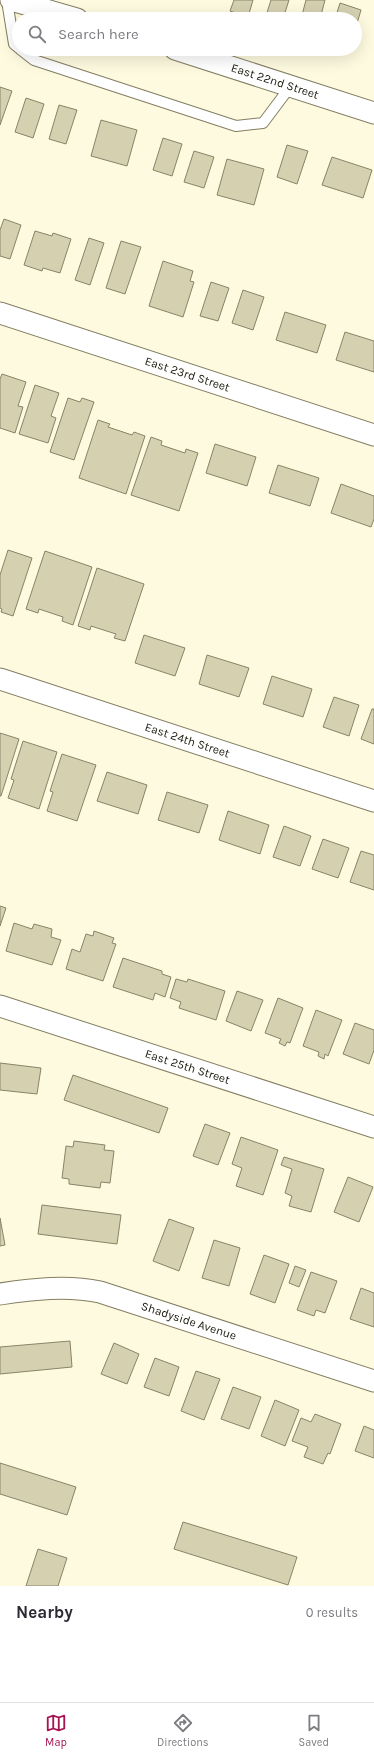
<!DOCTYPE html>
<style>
body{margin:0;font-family:Karla,sans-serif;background:#f7f7f7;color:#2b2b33}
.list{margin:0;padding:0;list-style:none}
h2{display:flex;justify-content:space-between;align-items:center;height:52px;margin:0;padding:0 16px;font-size:17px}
h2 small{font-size:13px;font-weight:400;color:#7c7c81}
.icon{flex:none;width:22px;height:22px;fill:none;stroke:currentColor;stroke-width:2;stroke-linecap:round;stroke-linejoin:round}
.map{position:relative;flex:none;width:374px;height:1586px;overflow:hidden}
.search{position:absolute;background:#fff;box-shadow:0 4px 16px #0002;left:12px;right:12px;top:12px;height:44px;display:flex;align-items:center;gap:10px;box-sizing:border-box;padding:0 14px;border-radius:22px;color:#7c7c81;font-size:15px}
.sheet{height:116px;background:#fff}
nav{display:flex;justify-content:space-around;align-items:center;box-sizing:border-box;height:56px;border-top:1px solid #e1e1e2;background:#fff;font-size:11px;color:#7c7c81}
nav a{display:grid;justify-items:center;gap:2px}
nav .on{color:#a51353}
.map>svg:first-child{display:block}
.building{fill:#d5d0b0;stroke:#898467}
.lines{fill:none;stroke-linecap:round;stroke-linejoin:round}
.lane-casing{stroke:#837e61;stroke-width:12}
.street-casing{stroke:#837e61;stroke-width:23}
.lane{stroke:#fff;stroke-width:10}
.street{stroke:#fff;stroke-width:21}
.labels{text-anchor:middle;stroke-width:3;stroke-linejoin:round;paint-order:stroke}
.street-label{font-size:12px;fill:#1b190e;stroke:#fefae0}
</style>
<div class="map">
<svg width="374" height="1586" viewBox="0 0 374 1586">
<rect width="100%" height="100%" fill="#fefae0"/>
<path class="building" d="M234,0H253L248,17L230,11Z
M271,0H289L283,19H265Z
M306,0H325L320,19H301Z
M340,3L361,10L355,30V19H335Z
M0,87L12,91L0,125Z
M26,98L44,104L33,138L15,132Z
M59,105L77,110L66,144L49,139Z
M101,120L137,130L127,166L91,156Z
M163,138L182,144L172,176L153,170Z
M287,145L308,151L297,184L277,177Z
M194,151L214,157L204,188L184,182Z
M332,157L372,170L363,198L322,185Z
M227,159L264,169L254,205L217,195Z
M4,219L21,225L10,259L0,256V230Z
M35,231L52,236L53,233L71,239L60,273L43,268L42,271L24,265Z
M89,238L104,243L90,285L75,280Z
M121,241L141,247L125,294L106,288Z
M163,261L193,271L190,281L194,282L183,317L149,306Z
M211,282L229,288L218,321L200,316Z
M243,290L264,297L253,330L232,323Z
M285,312L326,325L317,353L276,340Z
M345,332L374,341V372L336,360Z
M2,374L26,382L18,406L23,407L15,433L0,428V379Z
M35,385L59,393L51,416L56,418L48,443L19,434Z
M68,398L80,402L82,398L94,402L74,460L50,452Z
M98,420L110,424L108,427L132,435L134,432L145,436L126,494L79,478Z
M151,437L162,441L161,445L185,453L186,449L198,453L179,511L131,495Z
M215,444L256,457L247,486L206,473Z
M278,465L319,478L310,506L269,493Z
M341,484L374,496V519L371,527L331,513Z
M8,550L32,558L13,616L1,612L2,609L0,608V575Z
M45,551L92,567L73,625L62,621L63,617L39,609L38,613L26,609Z
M97,568L144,584L125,641L114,638L116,634L91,626L90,630L78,626Z
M144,635L185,648L175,676L135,663Z
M207,655L249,668L239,697L199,684Z
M272,676L312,689L303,717L263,704Z
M334,697L359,705L349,736L323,727Z
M372,709H374V744L361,739Z
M0,733L19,739L1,796H0Z
M23,741L57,752L39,809L8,798L14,780L11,779Z
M62,754L96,765L77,821L47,811L53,792L50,791Z
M107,772L147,785L138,814L97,801Z
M167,792L208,805L199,833L158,820Z
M228,811L269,825L260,854L219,840Z
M284,826L311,836L300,866L273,857Z
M323,839L349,848L338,878L312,869Z
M361,851L374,855V890L350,882Z
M0,906L6,908L0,926Z
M14,923L32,929L34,924L52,929L51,937L61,940L52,965L6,951Z
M94,931L114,938L112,943L116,944L103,981L66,969L72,949L80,952L86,934L93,936Z
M123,958L162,971V974L171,977L165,997L155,993L153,1000L113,987Z
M176,979L187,982L188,979L225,991L216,1020L179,1008L181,1002L170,998Z
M237,991L263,1000L251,1031L226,1021Z
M278,998L303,1008L290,1043L287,1042L285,1046L279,1043L281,1039L265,1033Z
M316,1010L342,1020L328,1056L325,1054L324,1059L318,1056L319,1052L303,1046Z
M355,1023L374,1030V1050L369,1064L343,1054Z
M0,1063L41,1068L37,1094L0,1090Z
M73,1075L168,1108L159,1133L64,1100Z
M205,1124L230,1133L218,1165L193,1156Z
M241,1137L278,1150L263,1195L236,1186L242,1168L232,1164Z
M74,1141L105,1145L104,1150L114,1151L110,1183L101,1182L100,1188L69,1184V1179L62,1178L66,1146L73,1147Z
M284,1157L324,1169L311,1212L289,1206L292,1196L285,1193L292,1169L281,1165Z
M348,1177L373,1187L359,1222L334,1212Z
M42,1205L121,1215L117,1244L38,1234Z
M0,1218L5,1245L0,1246Z
M169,1219L194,1228L179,1271L153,1261Z
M214,1240L240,1248L229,1286L202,1278Z
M264,1255L289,1264L275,1303L250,1294Z
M295,1266L306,1270L299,1287L289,1283Z
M311,1272L337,1281L325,1313L316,1310L314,1316L297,1310Z
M361,1288L374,1293V1327L350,1319Z
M70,1341L72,1367L0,1374V1347Z
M114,1343L139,1354L127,1384L101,1374Z
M155,1358L179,1367L169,1396L144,1387Z
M196,1371L220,1379L204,1420L181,1411Z
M233,1387L261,1397L249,1429L221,1419Z
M275,1400L299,1410L285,1446L261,1436Z
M315,1414L341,1424L330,1454L328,1453L323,1464L304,1457L308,1447L292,1441L301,1418L311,1422Z
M364,1426L374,1430V1458L355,1451Z
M0,1463L76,1487L67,1515L0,1494Z
M183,1522L297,1557L288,1585L174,1549Z
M38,1549L67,1558L58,1586H26Z"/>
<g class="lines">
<defs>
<path id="lane" d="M11,0L8,7L14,44L19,48
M20,49L34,60L236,126L263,123L290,87"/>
<g id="street">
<path d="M11,0L77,19"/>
<path id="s1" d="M175,49L374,113"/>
<path id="s2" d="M0,313L374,435"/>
<path id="s3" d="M0,679L374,801"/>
<path id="s4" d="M0,1006L374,1127"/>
<path id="s5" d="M0,1294C33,1289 67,1285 100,1292L374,1381"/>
</g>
</defs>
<use href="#lane" class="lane-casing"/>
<use href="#street" class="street-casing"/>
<use href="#lane" class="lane"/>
<use href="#street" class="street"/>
</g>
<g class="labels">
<g class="street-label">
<text dy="4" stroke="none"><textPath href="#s1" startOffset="105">East 22nd Street</textPath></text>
<text dy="4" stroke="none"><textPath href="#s2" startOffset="197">East 23rd Street</textPath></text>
<text dy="4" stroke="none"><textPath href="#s3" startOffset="197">East 24th Street</textPath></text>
<text dy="4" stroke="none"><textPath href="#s4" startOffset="197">East 25th Street</textPath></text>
<text dy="4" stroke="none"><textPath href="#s5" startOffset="194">Shadyside Avenue</textPath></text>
</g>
</g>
</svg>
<div class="search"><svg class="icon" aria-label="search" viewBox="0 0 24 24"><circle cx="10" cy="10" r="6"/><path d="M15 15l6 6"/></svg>Search here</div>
</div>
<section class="sheet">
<h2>Nearby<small>0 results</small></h2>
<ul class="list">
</ul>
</section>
<nav>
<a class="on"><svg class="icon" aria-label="map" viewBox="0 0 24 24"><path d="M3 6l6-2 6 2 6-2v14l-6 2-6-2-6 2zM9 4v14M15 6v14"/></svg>Map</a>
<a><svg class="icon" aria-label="directions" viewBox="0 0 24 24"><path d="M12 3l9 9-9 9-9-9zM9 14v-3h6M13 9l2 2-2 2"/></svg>Directions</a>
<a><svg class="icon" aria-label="saved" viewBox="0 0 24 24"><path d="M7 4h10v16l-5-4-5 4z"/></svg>Saved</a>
</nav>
